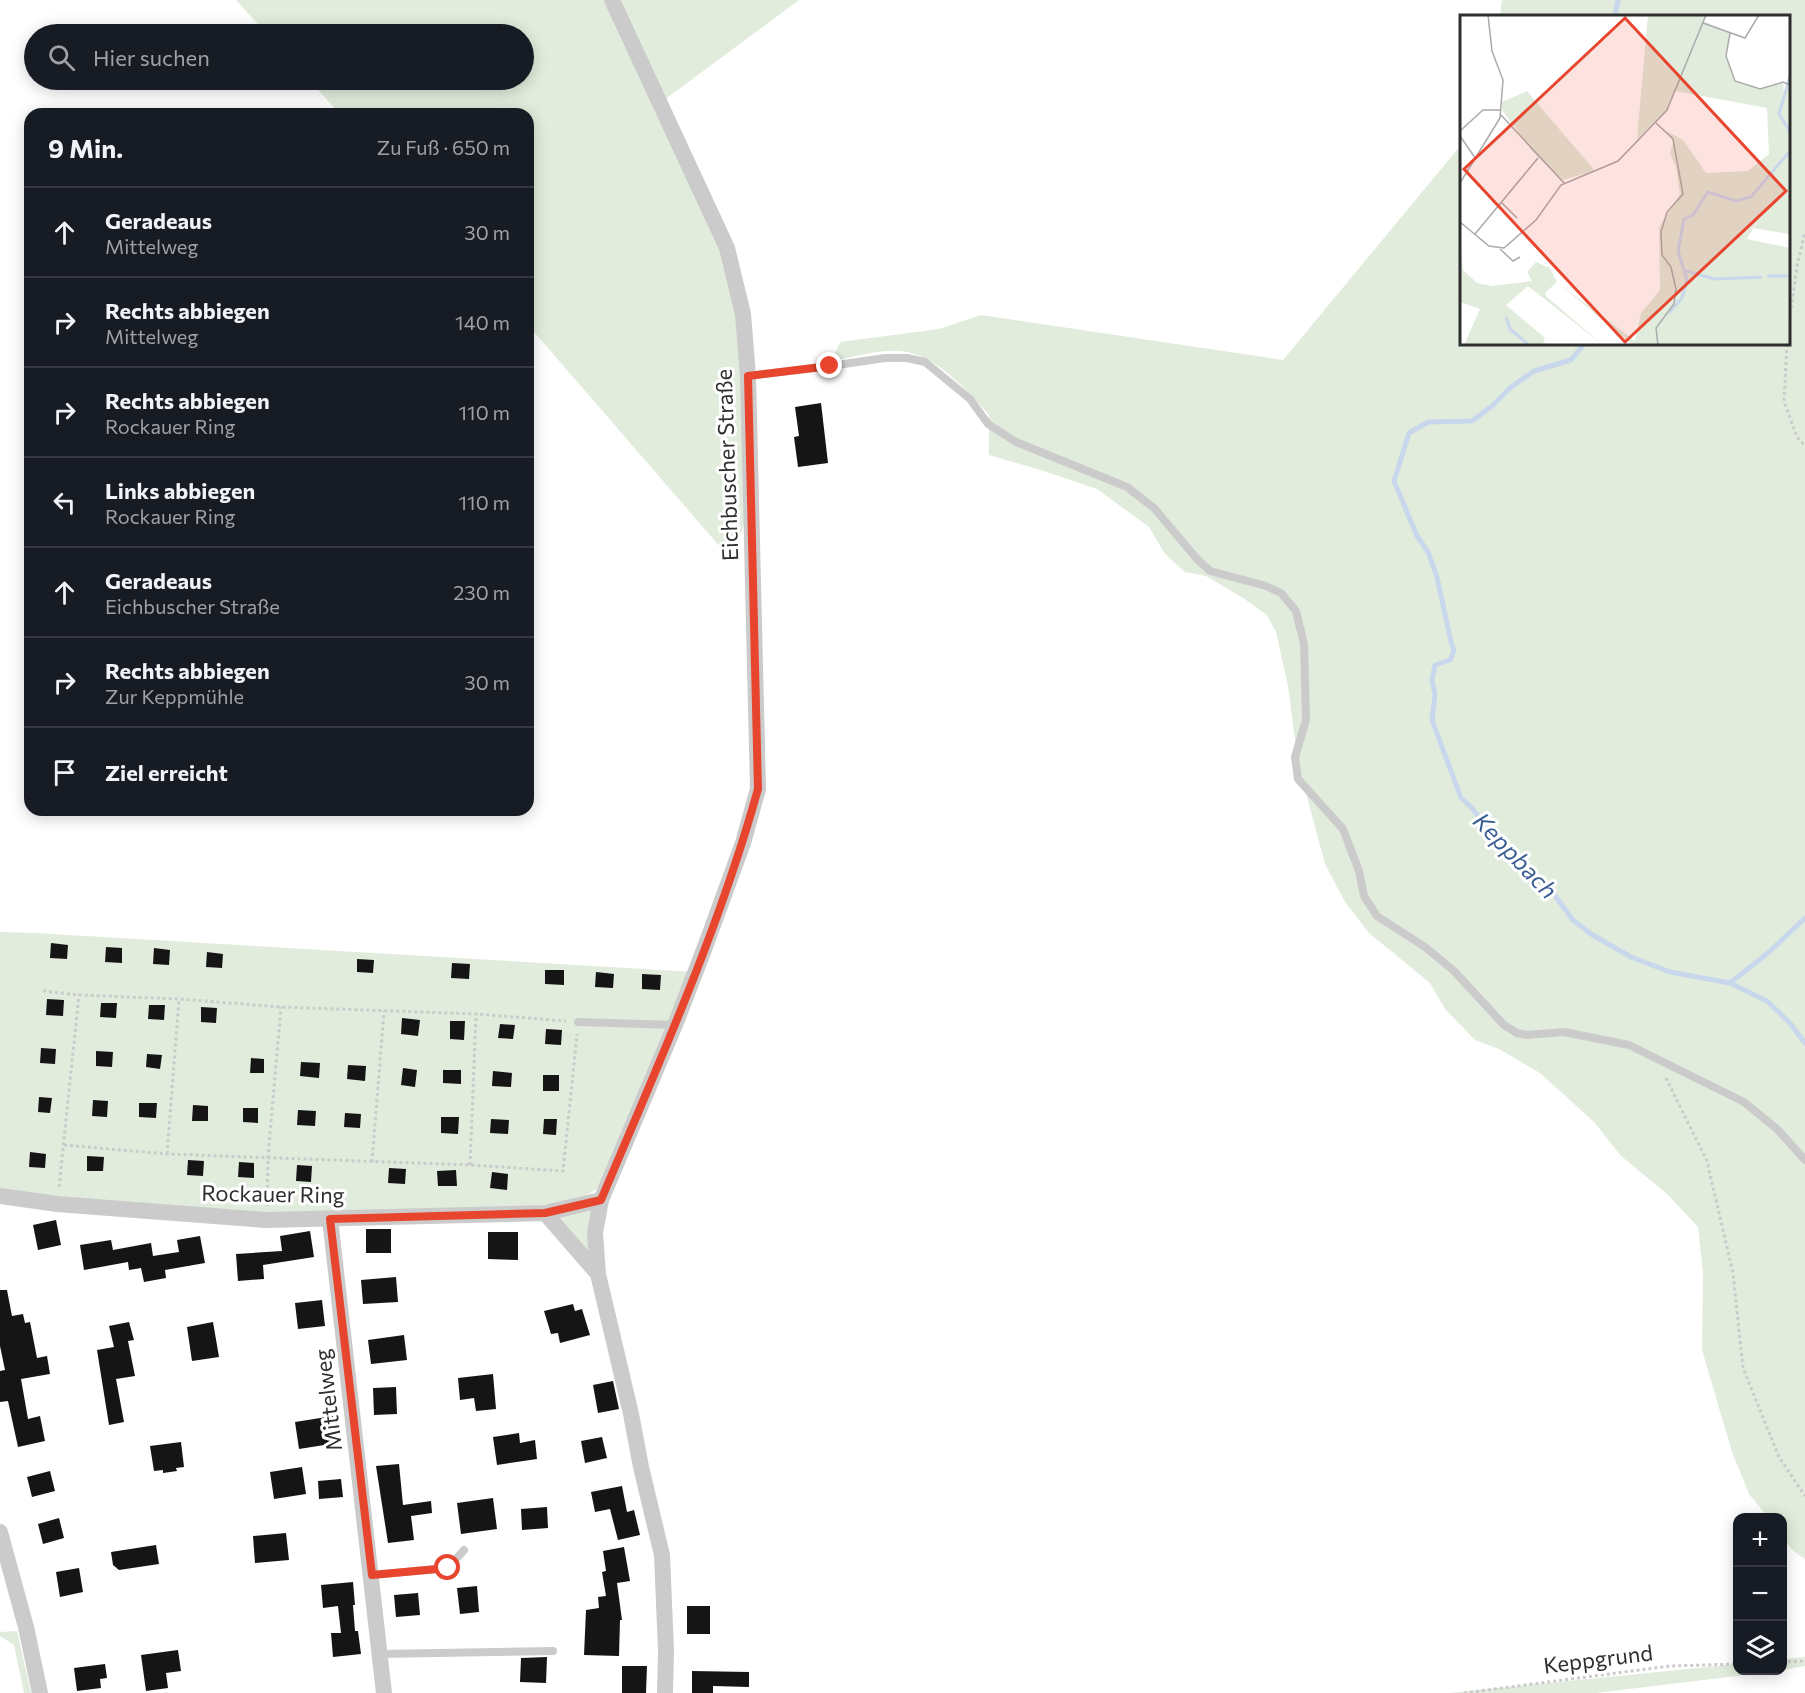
<!DOCTYPE html>
<html lang="de">
<meta charset="utf-8">
<style>
body{margin:0;font-family:Commissioner,sans-serif;background:#20242c;color:#f1f3f6}
.controls{position:absolute;right:18px;bottom:18px;display:grid;overflow:hidden;border-radius:12px;box-shadow:0 3px 15px #0003}
.controls button{width:54px;height:54px;display:grid;place-items:center;padding:0;border:0;border-bottom:2px solid #363941;background:#171b24;color:#f1f3f6;font:30px sans-serif}
.stop{position:absolute;width:18px;height:18px;margin:-14px;border:4px solid #e8452e;border-radius:50%;background:#fff}
.stop.end{background:#e8452e;border-color:#fff;box-shadow:0 2px 6px #0008}
.list{margin:0;padding:0;list-style:none}
h2{display:flex;justify-content:space-between;align-items:center;height:78px;margin:0;padding:0 24px;font-size:26px}
h2 small{font-size:20px;font-weight:400;color:#9ea1a6}
.list li{display:grid;grid-template-columns:39px 1fr auto;gap:18px;align-items:center;box-sizing:border-box;height:90px;padding:0 24px;border-top:2px solid #363941}
.list b{display:block;font-size:22px;white-space:nowrap}
.list p{margin:0;font-size:20px;white-space:nowrap;color:#9ea1a6}
.list em{font-size:20px;font-style:normal;color:#9ea1a6}
.icon{flex:none;width:33px;height:33px;fill:none;stroke:currentColor;stroke-width:2;stroke-linecap:round;stroke-linejoin:round}
.map{position:relative;flex:none;width:1805px;height:1693px;overflow:hidden}
.search{position:absolute;background:#171b24;box-shadow:0 3px 15px #0003;left:24px;top:24px;width:510px;height:66px;display:flex;align-items:center;gap:15px;box-sizing:border-box;padding:0 21px;border-radius:33px;color:#9ea1a6;font-size:22px}
.panel{position:absolute;background:#171b24;box-shadow:0 3px 15px #0003;left:24px;top:108px;width:510px;height:708px;border-radius:18px}
.map>svg:first-child{display:block}
.green{fill:#e1ecdc}
.lines{fill:none;stroke-linecap:round;stroke-linejoin:round}
.stream{stroke:#c8d7ec;stroke-width:5}
.building{fill:#151515}
.path{stroke:#cbcbcb;stroke-width:3;stroke-dasharray:3 3;stroke-linecap:butt}
.lane{stroke:#cbcbcb;stroke-width:8}
.street{stroke:#cbcbcb;stroke-width:16}
.route{stroke:#e8452e;stroke-width:8}
.labels{text-anchor:middle;stroke-width:6;stroke-linejoin:round;paint-order:stroke}
.street-label{font-size:22px;fill:#2e2e2e;stroke:#fff}
.water-label{font-size:24px;font-style:italic;fill:#3b5f92;stroke:#fff}
.inset-river{fill:none;stroke:#c8d7ec;stroke-width:3}
.inset-road{fill:none;stroke:#ababab;stroke-width:1.5}
.view{fill:#e8452e;fill-opacity:0.15;stroke:#e8452e;stroke-width:3}
.inset-edge{fill:none;stroke:#2e2e2e;stroke-width:3}
</style>
<div class="map">
<svg width="1805" height="1693" viewBox="0 0 1805 1693">
<rect width="100%" height="100%" fill="#fff"/>
<path class="green" d="M236,0H799L660,103L727,248L743,314L751,494L734,563L528,325V114H340L309,80H524V34H267Z
M1502,0H1805V1559C1786,1547 1783,1540 1782,1518L1768,1517L1749,1494L1732,1452L1702,1350L1703,1273L1698,1227L1667,1194L1621,1156L1594,1122L1540,1073L1499,1049L1475,1040L1445,1009L1430,983L1369,933L1345,902L1325,864L1298,763L1288,686L1276,632L1267,615L1243,598L1206,576L1185,572L1165,554L1149,527L1097,489L1044,471L989,455V415C968,391 935,354 901,351C879,349 854,357 832,361L840,342L939,329L981,315L1283,360L1461,145L1462,344H1788V16H1500Z
M0,932L35,933L695,972L598,1188L574,1203L330,1219L0,1196Z
M596,1205L591,1260L555,1217Z
M17,1631L31,1693H24L14,1645L0,1636V1632Z
M1805,1657V1666L1783,1670V1659Z
M1737,1664L1738,1670L1778,1671L1596,1693H1449Z"/>
<g class="lines">
<path class="stream" d="M1615,16L1618,0
M1584,344L1571,360L1534,371L1510,388L1492,406L1472,421L1428,422L1409,433L1394,481L1417,536L1428,552L1437,577L1451,642L1454,651L1450,660L1435,665L1432,680L1435,695L1432,720L1461,798L1472,808L1506,854L1550,889L1573,920L1591,934L1631,957L1670,972L1730,983L1767,1001L1789,1022L1805,1043
M1730,983L1768,953L1805,918"/>
</g>
<path class="building" d="M821,403L828,463L798,467L794,437L799,436L795,407Z
M51,943L68,945L67,959L50,958Z
M106,947L122,948V963L105,962Z
M154,948L170,950L169,965L153,964Z
M207,952L223,954L222,968L206,967Z
M357,959L374,960L373,973L357,972Z
M452,963L470,964L469,979L451,978Z
M545,970H564V985L545,984Z
M596,972L614,974L613,988L595,987Z
M642,974L661,975L660,990L642,989Z
M47,999L64,1000L63,1016L46,1015Z
M101,1003H117L116,1018L100,1017Z
M149,1005H165L164,1020L148,1019Z
M201,1007L217,1008L216,1023L201,1022Z
M402,1018L420,1020L418,1036L401,1034Z
M450,1021H465L464,1040L450,1039Z
M500,1024L515,1025L513,1039L498,1038Z
M546,1029L562,1030L561,1045L545,1044Z
M41,1048L56,1049L55,1064L40,1063Z
M96,1051L113,1052L112,1067L96,1066Z
M147,1054L162,1055L160,1069L146,1067Z
M251,1058L264,1059V1073H250Z
M301,1062L320,1063L319,1078L300,1076Z
M348,1065L366,1066L365,1081L347,1079Z
M403,1068L417,1070L415,1087L401,1085Z
M443,1070H461V1084L443,1083Z
M493,1071L512,1073L511,1087L492,1086Z
M543,1075H559V1091H543Z
M39,1097L52,1098L50,1113L38,1112Z
M93,1100L108,1101L107,1117L92,1116Z
M139,1103H157L156,1118L139,1117Z
M193,1105L208,1106V1121H192Z
M243,1108H258V1123L243,1122Z
M298,1110L316,1111L315,1126L297,1125Z
M345,1113L361,1114L360,1128L344,1127Z
M441,1117H459L458,1134L441,1133Z
M491,1119L509,1120L508,1134L490,1133Z
M544,1119H557L556,1135L543,1134Z
M30,1152L46,1154L45,1168L29,1167Z
M87,1156L104,1157L103,1171H87Z
M188,1160L204,1161L203,1176L187,1175Z
M239,1162L254,1163V1178L238,1177Z
M297,1165L312,1166L311,1182L296,1181Z
M389,1168L406,1169L405,1184L388,1183Z
M456,1170L457,1186H438L437,1171Z
M492,1172L508,1174L507,1190L490,1188Z
M56,1220L61,1245L38,1250L33,1225Z
M366,1229H391V1253H366Z
M310,1231L314,1257L263,1265L264,1279L238,1281L236,1254L282,1251L280,1236Z
M488,1232H518V1260L488,1259Z
M200,1236L205,1263L165,1270L166,1278L144,1282L141,1268L129,1270L128,1262L84,1270L80,1245L111,1240L113,1250L151,1243L153,1256L179,1252L177,1240Z
M396,1277L398,1302L363,1304L361,1280Z
M0,1290H7L12,1316L23,1314L25,1323L30,1322L37,1358L47,1356L50,1374L21,1379L28,1419L40,1416L45,1441L18,1447L8,1401L0,1402V1371L5,1370L0,1346Z
M322,1300L325,1326L298,1329L295,1303Z
M573,1304L575,1311L582,1309L590,1335L560,1343L558,1333L551,1334L544,1311Z
M129,1322L134,1340L128,1341L135,1376L116,1379L124,1422L109,1425L97,1350L114,1347L109,1326Z
M213,1322L219,1357L192,1361L187,1327Z
M404,1335L407,1360L371,1364L368,1340Z
M493,1374L496,1409L476,1411L474,1398L460,1400L458,1378Z
M613,1381L619,1409L598,1413L593,1385Z
M396,1387L397,1414L374,1415L373,1388Z
M333,1416L337,1443L299,1449L295,1422Z
M519,1433L520,1443L535,1440L537,1459L497,1465L493,1437Z
M602,1437L607,1458L585,1463L581,1441Z
M181,1442L184,1467L176,1468L177,1471L163,1473V1470L154,1471L150,1446Z
M399,1464L403,1505L431,1501L432,1513L411,1516L414,1540L388,1543L376,1466Z
M302,1467L306,1494L274,1499L270,1472Z
M50,1471L55,1491L32,1497L27,1477Z
M341,1479L343,1497L319,1499L318,1481Z
M622,1486L627,1512L634,1510L640,1535L618,1540L610,1509L595,1512L591,1492Z
M493,1498L497,1529L461,1534L457,1503Z
M547,1507L548,1528L522,1530L521,1509Z
M59,1518L64,1538L43,1544L38,1524Z
M286,1533L289,1560L255,1563L253,1536Z
M156,1545L159,1564L119,1570L113,1565L111,1552Z
M624,1547L630,1581L617,1583L622,1620H620L619,1656L584,1655L586,1610L599,1608L598,1597L606,1596L602,1572L606,1571L603,1551Z
M79,1568L83,1592L60,1597L56,1572Z
M353,1582L355,1605H353L355,1631H358L361,1654L333,1657L331,1633H341L338,1606L323,1608L321,1585Z
M477,1586L479,1612L460,1614L457,1588Z
M418,1593L420,1615L396,1617L394,1595Z
M687,1606H710V1634H687Z
M178,1650L181,1671L166,1673L168,1688L146,1691L141,1655Z
M547,1657L546,1683L520,1682L521,1658Z
M105,1664L107,1678L100,1679L101,1688L77,1691L74,1668Z
M622,1666H647L646,1693H622Z
M692,1671L749,1672V1687L713,1686V1693H692Z"/>
<g class="lines">
<path class="path" d="M1788,332L1797,266L1805,232
M1787,344L1784,401L1797,437L1805,446
M43,991L79,995L179,999L281,1007L476,1014L566,1021
M1666,1078L1707,1161L1733,1273L1743,1368L1779,1457L1805,1496
M64,1145L167,1154L470,1165L563,1171L577,1034
M167,1154L179,999
M372,1162L384,1011
M470,1165L476,1014
M59,1187L79,995
M267,1206L268,1157L281,1007
M1782,1662L1805,1661
M1464,1693L1670,1666L1738,1664"/>
<path class="lane" d="M748,376L830,366L885,358H907L925,362L970,399L988,424L1016,442L1127,487L1154,508L1197,559L1210,571L1266,586L1281,593L1296,611L1304,644L1306,720L1295,757L1298,779L1343,829L1359,871L1364,896L1377,916L1425,947L1454,971L1504,1025L1517,1033L1527,1035L1564,1032L1629,1045L1744,1102L1777,1129L1805,1160
M578,1022L675,1025
M372,1575L448,1568L464,1550
M379,1654L553,1651"/>
<path class="street" d="M612,0L727,248L743,314L748,376L758,789L743,843L705,947L675,1025L601,1200L595,1233L598,1274L631,1414L641,1467L662,1555L666,1651L665,1693
M0,1196L57,1204L266,1220L545,1213L601,1200
M545,1213L598,1274
M330,1219L384,1693
M0,1532L26,1627L40,1693"/>
</g>
<g class="lines">
<path class="route" d="M448,1568L372,1575L330,1219L545,1213L601,1200C658,1065 719,930 758,789L748,376L830,366"/>
</g>
<g class="labels">
<g class="street-label">
<text transform="translate(727 465) rotate(-92)" y="8">Eichbuscher Straße</text>
<text transform="translate(273 1194) rotate(1)" y="8">Rockauer Ring</text>
<text transform="translate(328 1400) rotate(-97)" y="8">Mittelweg</text>
<text transform="translate(1598 1659) rotate(-7)" y="8">Keppgrund</text>
</g>
<g class="water-label">
<text transform="translate(1515 856) rotate(46)" y="8">Keppbach</text>
</g>
</g>
<g transform="translate(1460 15)">
<rect width="330" height="330" fill="#fff"/>
<path d="M188,0H245L243,6L270,18L266,41L275,66L300,74L323,67L324,79L330,70L329,219L293,213L287,224L330,233V330H173L97,267L85,278L87,282L143,330L68,271L46,290L85,323L83,330H4L20,294L0,287L2,237L3,255L17,268L32,271L72,266L67,257L76,247L90,253L97,267L175,326L181,298L200,275L199,212L220,179L216,152L210,138L214,124L205,115L223,125L246,158L288,156L309,139L307,93L215,76L207,95L177,124ZM67,76L135,156L102,165L73,137L42,95V87Z" fill="#e1ecdc"/>
<path class="inset-river" d="M330,61L319,99L330,117M226,256L255,264L302,262M307,261H330M209,298L222,283L227,265L218,236L224,204L233,200L248,177L276,186L291,182L330,136M46,302L50,314L69,330"/>
<path class="inset-road" d="M243,8L285,23L299,0M270,18L266,41L275,66L300,74L323,67L330,70M41,100L104,168M196,108L213,124L223,179L207,197L201,217L202,240L211,252L216,274L214,289L196,313L198,330M0,116L23,95H41M0,121L16,144M0,168L40,103L43,65L32,36L28,0M41,187L57,203M0,207L29,231L44,233L76,205L101,170L158,146L207,95L246,0M15,219L78,143M40,234L53,246L60,242"/>
<path class="view" d="M165,3L326,176L165,327L4,154Z"/>
<rect width="330" height="330" class="inset-edge"/>
</g>
</svg>
<div class="controls">
<button>+</button>
<button>−</button>
<button><svg class="icon" aria-label="layers" viewBox="0 0 24 24"><path d="M12 4l9 5-9 5-9-5zM3 14l9 5 9-5"/></svg></button>
</div>
<div class="stop" style="left:448px;top:1568px"></div>
<div class="stop end" style="left:830px;top:366px"></div>
<div class="search"><svg class="icon" aria-label="search" viewBox="0 0 24 24"><circle cx="10" cy="10" r="6"/><path d="M15 15l6 6"/></svg>Hier suchen</div>
<section class="panel">
<h2>9 Min.<small>Zu Fuß · 650 m</small></h2>
<ul class="list">
<li><svg class="icon" aria-label="ahead" viewBox="0 0 24 24"><path d="M12 20V5M6 11l6-6 6 6"/></svg><div><b>Geradeaus</b><p>Mittelweg</p></div><em>30 m</em></li>
<li><svg class="icon" aria-label="right" viewBox="0 0 24 24"><path d="M7 20v-9h11M14 6l5 5-5 5"/></svg><div><b>Rechts abbiegen</b><p>Mittelweg</p></div><em>140 m</em></li>
<li><svg class="icon" aria-label="right" viewBox="0 0 24 24"><path d="M7 20v-9h11M14 6l5 5-5 5"/></svg><div><b>Rechts abbiegen</b><p>Rockauer Ring</p></div><em>110 m</em></li>
<li><svg class="icon" aria-label="left" viewBox="0 0 24 24"><path d="M17 20v-9H6M10 6l-5 5 5 5"/></svg><div><b>Links abbiegen</b><p>Rockauer Ring</p></div><em>110 m</em></li>
<li><svg class="icon" aria-label="ahead" viewBox="0 0 24 24"><path d="M12 20V5M6 11l6-6 6 6"/></svg><div><b>Geradeaus</b><p>Eichbuscher Straße</p></div><em>230 m</em></li>
<li><svg class="icon" aria-label="right" viewBox="0 0 24 24"><path d="M7 20v-9h11M14 6l5 5-5 5"/></svg><div><b>Rechts abbiegen</b><p>Zur Keppmühle</p></div><em>30 m</em></li>
<li><svg class="icon" aria-label="arrive" viewBox="0 0 24 24"><path d="M6 21V4h12l-3 4 3 4H6"/></svg><div><b>Ziel erreicht</b></div></li>
</ul>
</section>
</div>
